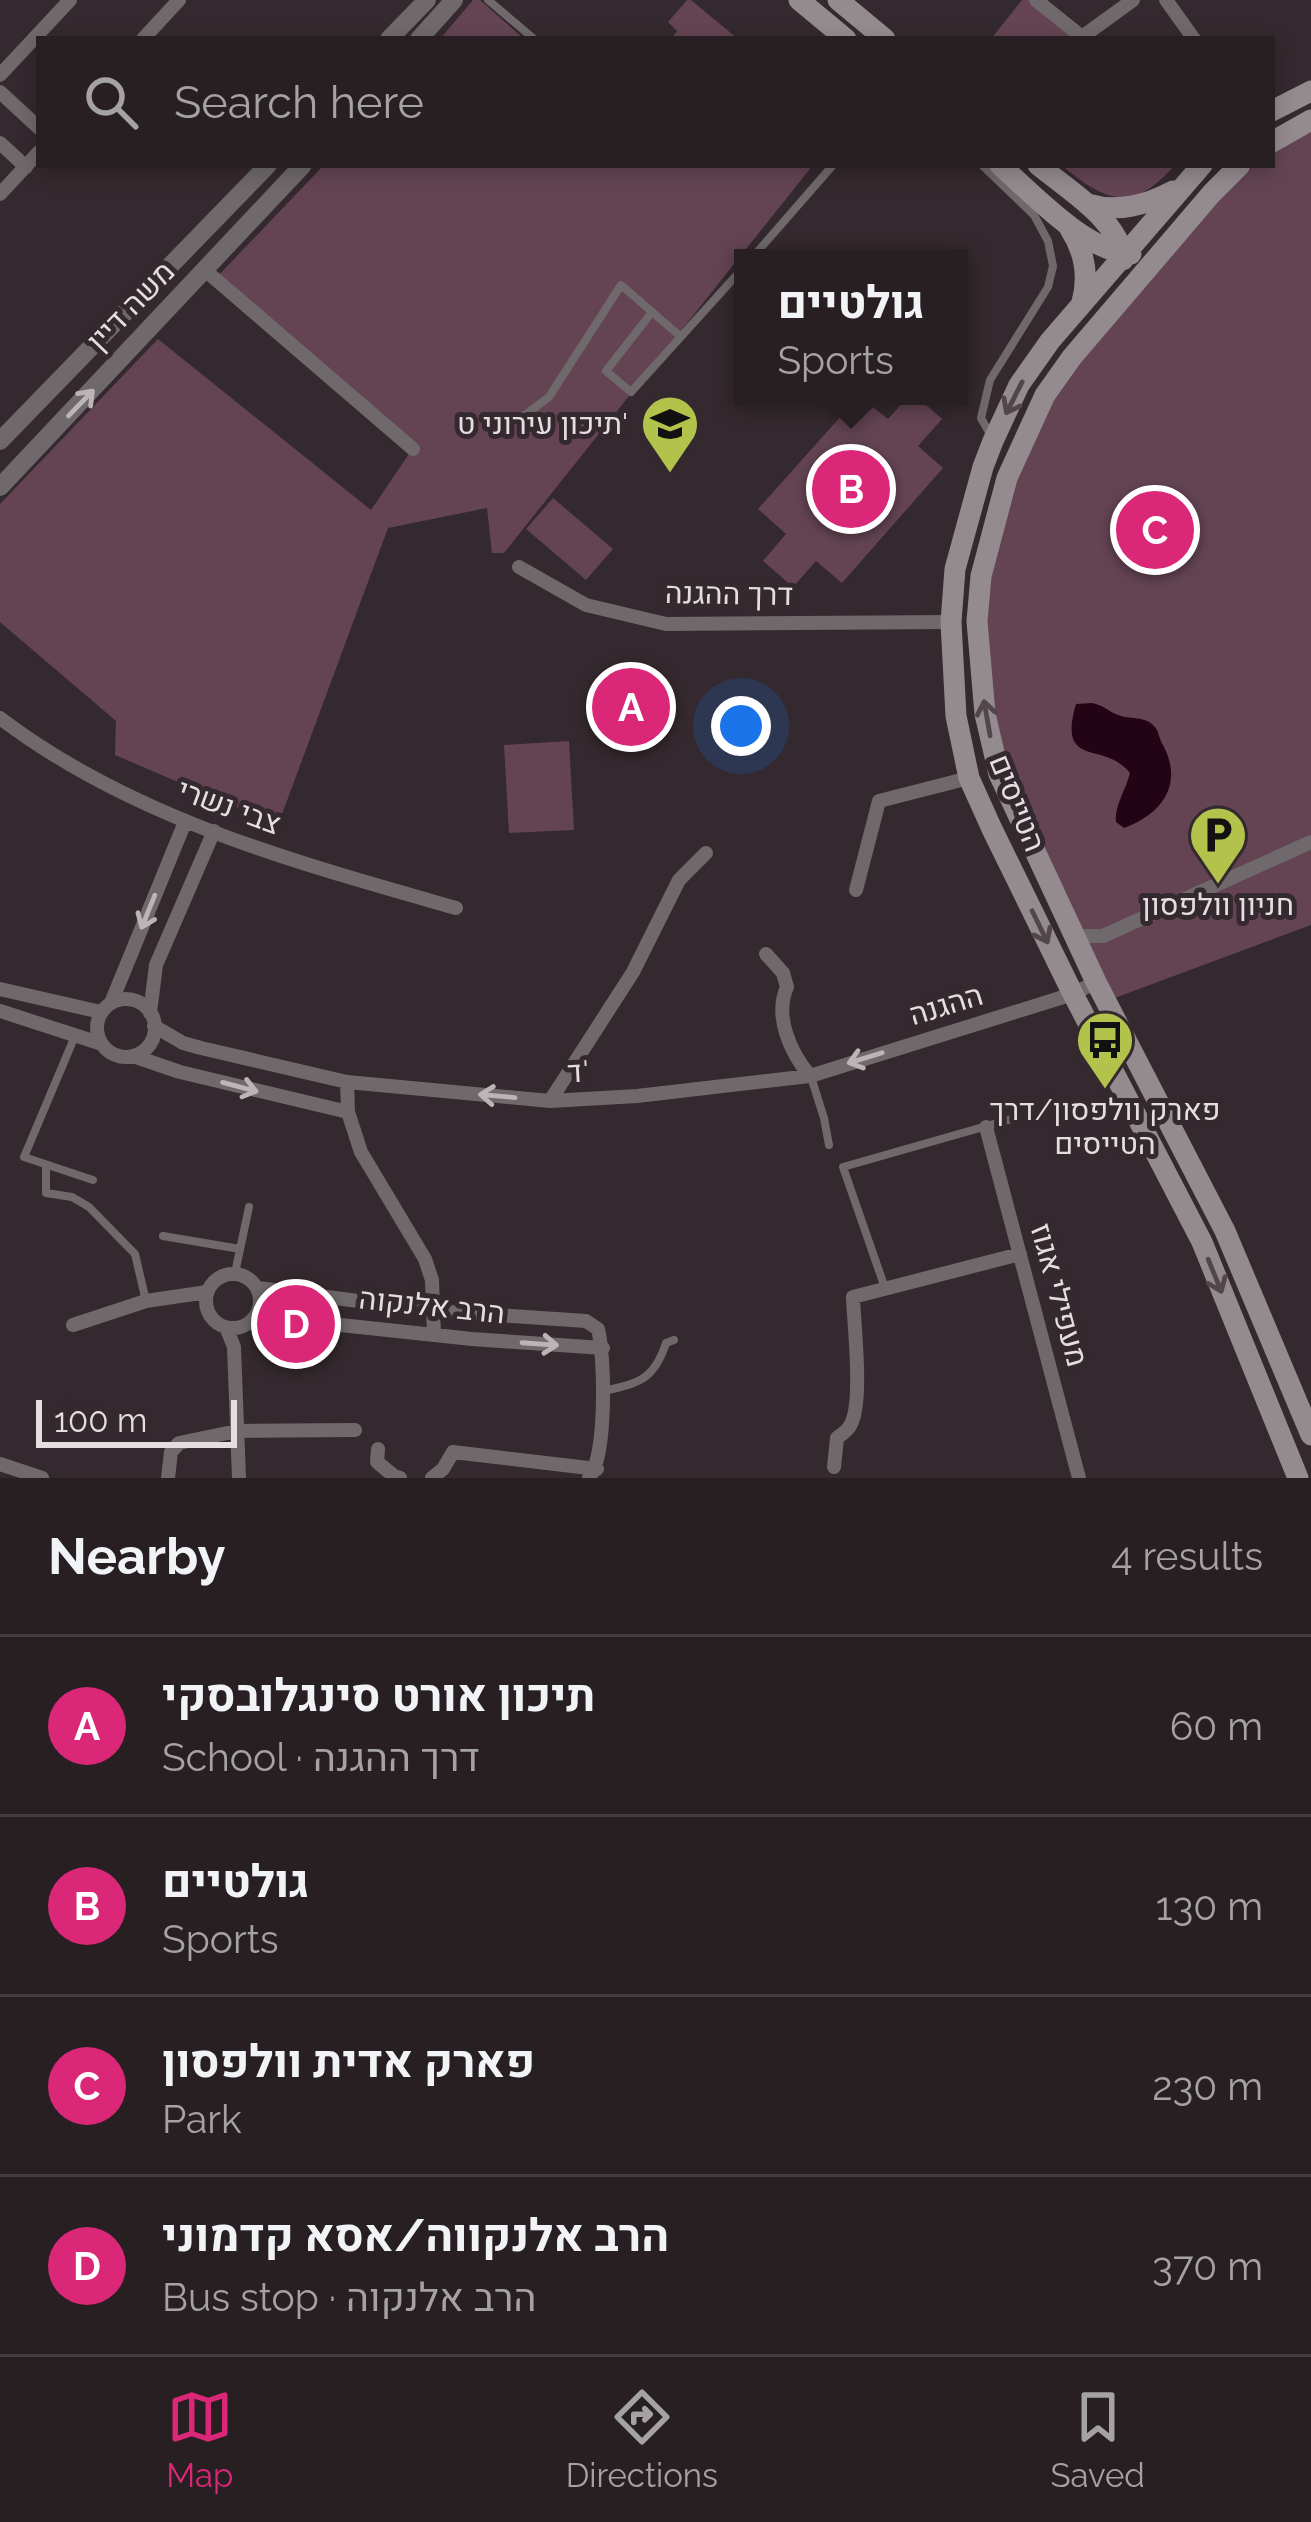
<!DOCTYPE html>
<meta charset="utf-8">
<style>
body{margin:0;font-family:Raleway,Heebo,sans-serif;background:#332c2f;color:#f1f3f6}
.scale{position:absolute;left:36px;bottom:30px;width:201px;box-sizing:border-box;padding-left:12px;border:6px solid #e5dee1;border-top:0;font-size:33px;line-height:42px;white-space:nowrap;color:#e5dee1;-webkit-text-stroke:9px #34292e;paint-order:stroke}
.you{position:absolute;left:741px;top:726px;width:42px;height:42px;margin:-30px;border:9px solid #fff;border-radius:50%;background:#1a73e8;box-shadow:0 0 0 18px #1a73e833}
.badge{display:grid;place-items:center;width:78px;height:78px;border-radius:50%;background:#db2777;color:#fff;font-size:39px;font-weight:700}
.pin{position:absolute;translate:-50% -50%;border:6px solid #fff;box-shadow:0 3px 12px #0006}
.popup{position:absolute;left:734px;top:249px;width:234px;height:156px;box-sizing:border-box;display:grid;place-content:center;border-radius:0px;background:#271f22;filter:drop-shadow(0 3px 9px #0005);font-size:39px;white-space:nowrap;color:#a4a2a5}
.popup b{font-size:45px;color:#f1f3f6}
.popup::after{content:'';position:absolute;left:50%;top:100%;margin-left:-24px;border:24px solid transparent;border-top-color:#271f22}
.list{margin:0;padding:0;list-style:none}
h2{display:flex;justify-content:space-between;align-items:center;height:156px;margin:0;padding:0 48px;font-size:51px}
h2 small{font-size:39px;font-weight:400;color:#a4a2a5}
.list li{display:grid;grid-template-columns:78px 1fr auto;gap:36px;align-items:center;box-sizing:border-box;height:180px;padding:0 48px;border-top:3px solid #433d40}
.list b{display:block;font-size:45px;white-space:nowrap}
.list p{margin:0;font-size:39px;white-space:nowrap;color:#a4a2a5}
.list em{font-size:39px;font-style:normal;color:#a4a2a5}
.icon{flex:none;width:66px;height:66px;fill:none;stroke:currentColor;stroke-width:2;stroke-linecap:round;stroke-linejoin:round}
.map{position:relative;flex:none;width:1311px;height:1478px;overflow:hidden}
.search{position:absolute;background:#271f22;box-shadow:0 6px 18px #0003;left:36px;right:36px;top:36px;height:132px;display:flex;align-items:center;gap:30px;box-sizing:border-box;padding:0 42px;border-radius:0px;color:#a4a2a5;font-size:45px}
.sheet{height:876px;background:#271f22}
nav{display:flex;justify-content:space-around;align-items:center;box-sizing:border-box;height:168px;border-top:3px solid #433d40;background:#271f22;font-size:33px;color:#a4a2a5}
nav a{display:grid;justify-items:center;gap:6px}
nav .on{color:#db2777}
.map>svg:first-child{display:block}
.green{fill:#644453}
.water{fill:#230415}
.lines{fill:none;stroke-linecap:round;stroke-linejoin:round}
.service{stroke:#6f696c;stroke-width:8}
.minor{stroke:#6f696c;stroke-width:14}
.tertiary{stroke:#6f696c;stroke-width:18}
.secondary{stroke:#948b8f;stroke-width:21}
.oneway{stroke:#51464b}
.oneway2{stroke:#bcb5b8}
.labels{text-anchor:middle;stroke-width:10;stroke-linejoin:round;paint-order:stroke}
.street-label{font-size:30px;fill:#e5dee1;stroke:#34292e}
.poi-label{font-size:30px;fill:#e5dee1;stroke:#34292e}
</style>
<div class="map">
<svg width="1311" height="1478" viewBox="0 0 1311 1478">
<rect width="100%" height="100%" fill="#34292e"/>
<path class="green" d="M473,0H480L524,39H440Z
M687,0H691L738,39H671L677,31L668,22Z
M1022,0H1036L1083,39H991Z
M1311,130V925L1112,999L1003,770L987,692L985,580L1012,480L1047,400L1241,175L1256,165H1272V154Z
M324,165H813L504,553H492L487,508L388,528L278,825L115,755L116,721L0,622V504L158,339L371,510L413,448L215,279Z
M1061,165H1175C1132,214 1106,202 1061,165Z
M859,396L888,419L909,396H916L942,419L918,446L943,468L842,583L816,561L793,587L763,561L786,534L758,509Z
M553,498L613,549L586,580L526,529Z
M569,741L574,830L509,833L504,745Z"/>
<path class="water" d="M1092,703C1103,705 1108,711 1118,715C1130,720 1145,715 1155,727C1159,732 1159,739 1163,745C1184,784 1162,814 1124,828L1116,822C1114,806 1126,790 1130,773C1104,740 1057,770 1076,704Z"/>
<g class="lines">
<path class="service" d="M488,0L533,38
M982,165L1034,215L1048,241L1053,266L1048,287L990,380L981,418L990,434
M752,258L833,165
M652,312L606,371L631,392L743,268
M525,415L549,397L621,285L681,337
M75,1036L24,1157L93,1180
M811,1077L824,1118L829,1145
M46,1165V1193L72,1197L89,1207L135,1254L146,1301
M163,1236L240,1249
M235,1273L249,1207
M885,1288L843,1167L1018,1117
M604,1391C639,1383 654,1380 666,1343L674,1340"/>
<path class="minor" d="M1036,0L1082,37L1133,0
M1166,0L1194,39
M143,39L179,0
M0,75L70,0
M0,92L39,128
M0,143L26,167
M0,194L39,152
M206,271L413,449
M519,567L586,605L666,624L951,622
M0,718C133,819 298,863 456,908
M856,890L879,801L969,778
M1075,936H1103L1311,842
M766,954L783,973L787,987C774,1016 790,1052 810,1076
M0,989L101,1012
M97 1028a29 29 0 1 1 58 0a29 29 0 1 1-58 0Z
M111,1003L185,822
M0,1011L102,1044
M150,1013L156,965L214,831
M154,1026L183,1043L201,1048L347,1082L550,1101L637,1096L810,1076L1073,994L1096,982
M133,1056L180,1072L348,1112
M347,1082L348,1112L361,1152L425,1259L432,1280L434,1335
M550,1101L633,972L679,880L706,853
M986,1127L1079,1478
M206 1301a27 27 0 1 1 54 0a27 27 0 1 1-54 0Z
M258,1288L435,1311L586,1321L598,1329C605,1357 607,1457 589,1478
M256,1316L472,1339L603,1348
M73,1325L146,1301L207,1292
M226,1327L234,1347L239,1478
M378,1449L377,1462L394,1476L400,1478
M0,1464L42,1478
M834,1467L837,1438C843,1433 848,1431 851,1424C863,1402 854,1325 853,1297L1020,1254
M168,1478L171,1452L179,1443L237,1431L355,1430
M432,1478L443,1469L453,1452L597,1469"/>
<path class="tertiary" d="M389,39L427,0
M419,39L454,0
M0,441L268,165
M0,487L303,165"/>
<path class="secondary" d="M799,0L846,39
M838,0L885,39
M1272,111L1311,91
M1272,142L1311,120
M1000,165C1033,194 1086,252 1131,254
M1038,165C1067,189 1121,221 1123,260
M1202,165L1050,341L1019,385L993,441L983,467L955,569L951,622L956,716L969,778L992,829L1073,994L1202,1242L1298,1478
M1240,165L1212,193L1072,357L1045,395L1007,478L981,576L977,621L985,714L999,774L1096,982L1225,1231L1311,1435
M1088,204C1118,213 1146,205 1173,191
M1070,229C1085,252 1089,276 1082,302"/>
</g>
<defs><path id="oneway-shaft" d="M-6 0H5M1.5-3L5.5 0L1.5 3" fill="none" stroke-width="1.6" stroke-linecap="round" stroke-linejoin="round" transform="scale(3)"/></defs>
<g class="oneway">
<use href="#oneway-shaft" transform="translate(1014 398) rotate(117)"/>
<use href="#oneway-shaft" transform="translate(987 718) rotate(-100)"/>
<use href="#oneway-shaft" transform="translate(1040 927) rotate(64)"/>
<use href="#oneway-shaft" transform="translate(1215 1276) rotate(68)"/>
</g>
<g class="oneway2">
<use href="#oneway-shaft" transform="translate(81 403) rotate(-46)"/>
<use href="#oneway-shaft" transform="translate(148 912) rotate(112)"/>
<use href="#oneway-shaft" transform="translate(865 1058) rotate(163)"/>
<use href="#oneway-shaft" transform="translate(240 1087) rotate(15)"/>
<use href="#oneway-shaft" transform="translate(497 1096) rotate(-175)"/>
<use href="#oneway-shaft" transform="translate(540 1344) rotate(4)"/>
</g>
<defs>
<symbol id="school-pin" viewBox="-11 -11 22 30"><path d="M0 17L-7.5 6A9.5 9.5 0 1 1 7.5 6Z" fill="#b3c24b" stroke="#34292e"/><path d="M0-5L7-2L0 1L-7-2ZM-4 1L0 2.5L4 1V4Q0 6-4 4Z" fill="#111"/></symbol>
<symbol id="parking-pin" viewBox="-11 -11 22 30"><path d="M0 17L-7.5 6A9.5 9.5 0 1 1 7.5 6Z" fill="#b3c24b" stroke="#34292e"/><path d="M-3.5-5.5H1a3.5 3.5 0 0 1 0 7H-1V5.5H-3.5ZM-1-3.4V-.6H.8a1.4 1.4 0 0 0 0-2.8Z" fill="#111"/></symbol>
<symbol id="bus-pin" viewBox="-11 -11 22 30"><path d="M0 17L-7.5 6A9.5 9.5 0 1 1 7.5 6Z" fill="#b3c24b" stroke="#34292e"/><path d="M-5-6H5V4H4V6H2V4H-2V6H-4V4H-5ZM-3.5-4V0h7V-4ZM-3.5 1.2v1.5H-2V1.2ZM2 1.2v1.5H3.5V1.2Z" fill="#111"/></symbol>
</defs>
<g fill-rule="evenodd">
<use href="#school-pin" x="637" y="391" width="66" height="90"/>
<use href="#parking-pin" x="1185" y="802" width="66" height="90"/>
<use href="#bus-pin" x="1072" y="1007" width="66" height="90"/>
</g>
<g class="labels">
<g class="street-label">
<text transform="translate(131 306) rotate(-46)" y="10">משה דיין</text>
<text transform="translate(729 594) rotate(1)" y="10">דרך ההגנה</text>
<text transform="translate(1017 803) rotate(68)" y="10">הטייסים</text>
<text transform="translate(229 807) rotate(20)" y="10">צבי נשרי</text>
<text transform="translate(946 1005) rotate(-17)" y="10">ההגנה</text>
<text transform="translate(578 1072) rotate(-3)" y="10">ד'</text>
<text transform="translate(1059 1295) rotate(75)" y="10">מעפילי אגוז</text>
<text transform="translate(432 1306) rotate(6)" y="10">הרב אלנקוה</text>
</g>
<g class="poi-label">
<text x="628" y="434" text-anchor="end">תיכון עירוני ט'</text>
<text x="1218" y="915">חניון וולפסון</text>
<text x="1105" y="1120">פארק וולפסון/דרך<tspan x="1105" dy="34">הטייסים</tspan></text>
</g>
</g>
</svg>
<div class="scale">100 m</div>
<div class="you"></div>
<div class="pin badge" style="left:631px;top:707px">A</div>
<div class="pin badge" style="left:851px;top:489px">B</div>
<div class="popup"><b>גולטיים</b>Sports</div>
<div class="pin badge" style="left:1155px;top:530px">C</div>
<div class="pin badge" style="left:296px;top:1324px">D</div>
<div class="search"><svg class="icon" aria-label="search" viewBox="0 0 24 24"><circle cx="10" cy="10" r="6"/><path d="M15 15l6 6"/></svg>Search here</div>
</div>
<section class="sheet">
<h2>Nearby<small>4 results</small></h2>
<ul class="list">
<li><span class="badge">A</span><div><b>תיכון אורט סינגלובסקי</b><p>School · דרך ההגנה</p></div><em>60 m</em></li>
<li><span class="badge">B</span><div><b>גולטיים</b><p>Sports</p></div><em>130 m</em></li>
<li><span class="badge">C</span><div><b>פארק אדית וולפסון</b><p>Park</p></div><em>230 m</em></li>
<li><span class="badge">D</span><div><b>הרב אלנקווה/אסא קדמוני</b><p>Bus stop · הרב אלנקוה</p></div><em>370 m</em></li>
</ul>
</section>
<nav>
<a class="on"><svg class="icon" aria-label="map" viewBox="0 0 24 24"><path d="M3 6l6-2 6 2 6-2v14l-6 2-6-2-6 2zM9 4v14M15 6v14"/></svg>Map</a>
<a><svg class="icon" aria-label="directions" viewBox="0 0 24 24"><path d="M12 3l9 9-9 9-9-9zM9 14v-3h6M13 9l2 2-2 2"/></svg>Directions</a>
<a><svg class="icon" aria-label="saved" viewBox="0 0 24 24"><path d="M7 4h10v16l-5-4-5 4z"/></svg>Saved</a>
</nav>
